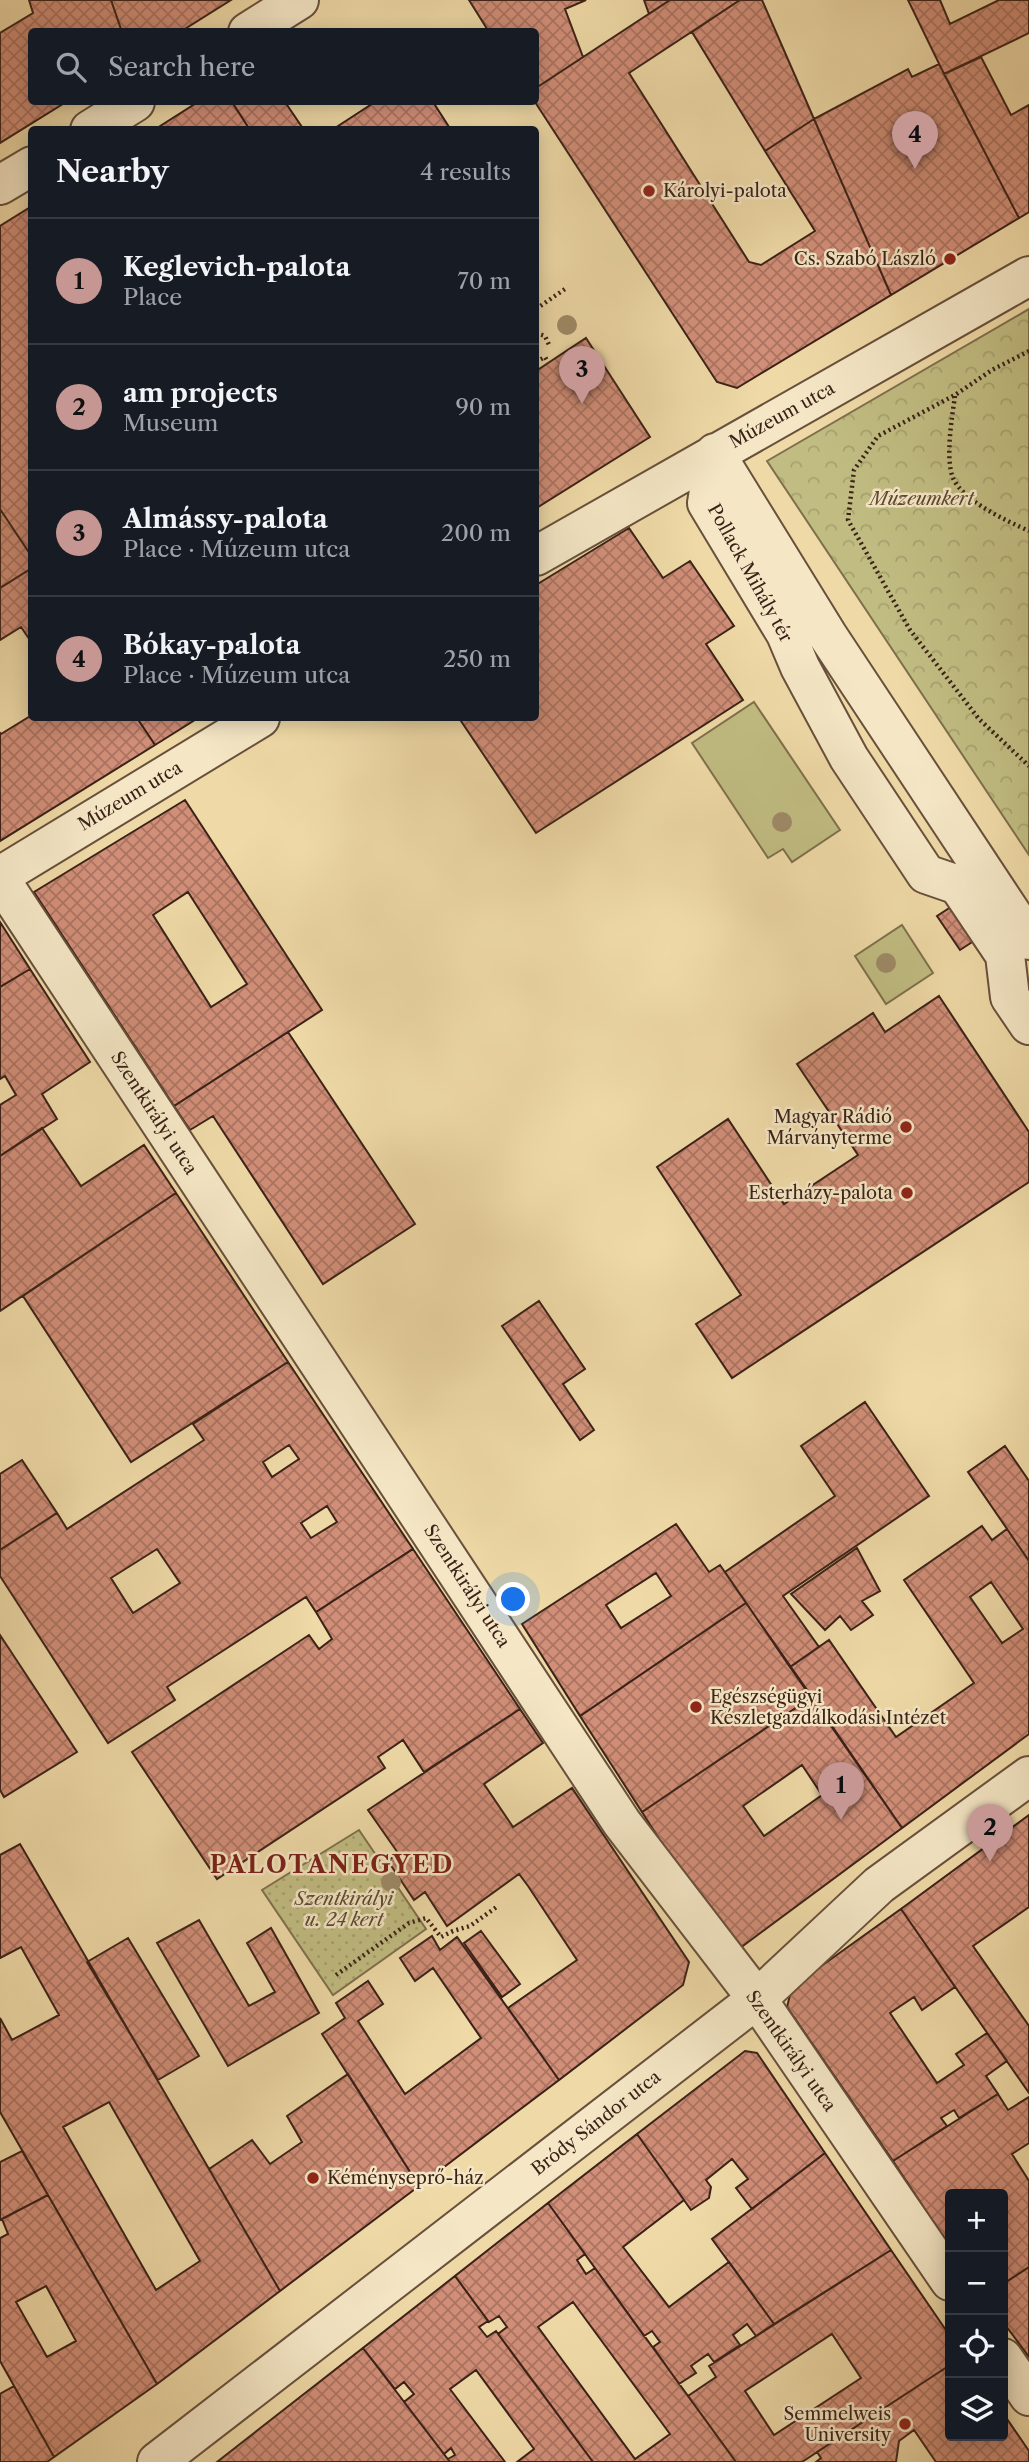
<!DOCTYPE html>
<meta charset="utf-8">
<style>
body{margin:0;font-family:"Libre Caslon Text",serif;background:#242831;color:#f1f3f6}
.controls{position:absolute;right:21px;bottom:21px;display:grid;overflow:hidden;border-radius:7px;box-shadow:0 4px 18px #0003}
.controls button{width:63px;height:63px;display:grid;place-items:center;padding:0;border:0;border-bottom:2px solid #363941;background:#171b24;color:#f1f3f6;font:35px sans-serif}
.you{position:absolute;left:514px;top:1600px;width:24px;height:24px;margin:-18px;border:5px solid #fff;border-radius:50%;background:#1a73e8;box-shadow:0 0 0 10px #1a73e833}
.badge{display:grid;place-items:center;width:46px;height:46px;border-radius:50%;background:#c59692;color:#111;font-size:23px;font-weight:700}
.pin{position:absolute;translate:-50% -58px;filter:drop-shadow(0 2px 4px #0008)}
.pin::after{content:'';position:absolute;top:37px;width:24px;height:21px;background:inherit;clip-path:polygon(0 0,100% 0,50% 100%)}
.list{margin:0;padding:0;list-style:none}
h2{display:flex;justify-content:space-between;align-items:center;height:91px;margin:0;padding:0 28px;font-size:30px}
h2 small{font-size:23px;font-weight:400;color:#9ea1a6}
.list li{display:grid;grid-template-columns:46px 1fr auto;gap:21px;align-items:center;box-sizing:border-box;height:126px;padding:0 28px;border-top:2px solid #363941}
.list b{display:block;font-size:26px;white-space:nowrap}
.list p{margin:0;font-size:23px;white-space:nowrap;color:#9ea1a6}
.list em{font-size:23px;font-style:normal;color:#9ea1a6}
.icon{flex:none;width:38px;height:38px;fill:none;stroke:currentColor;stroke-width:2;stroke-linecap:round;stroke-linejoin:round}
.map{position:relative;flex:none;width:1029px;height:2462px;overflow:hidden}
.search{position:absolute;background:#171b24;box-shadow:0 4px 18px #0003;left:28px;top:28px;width:511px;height:77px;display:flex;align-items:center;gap:18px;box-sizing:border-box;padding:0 24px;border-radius:7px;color:#9ea1a6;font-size:26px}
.panel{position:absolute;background:#171b24;box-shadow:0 4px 18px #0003;left:28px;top:126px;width:511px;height:595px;border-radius:7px}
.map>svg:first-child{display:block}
.grass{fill:#c1bd82;stroke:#7e704d;stroke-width:2}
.park{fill:url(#park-crowns);stroke:#7e704d;stroke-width:2}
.garden{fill:url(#garden-dots);stroke:#7e704d;stroke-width:2}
.building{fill:url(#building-cross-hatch);stroke:#3b2218;stroke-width:2;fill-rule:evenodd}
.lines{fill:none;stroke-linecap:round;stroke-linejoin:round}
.minor-casing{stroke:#68503c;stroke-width:42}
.path{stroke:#3b2218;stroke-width:4.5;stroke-dasharray:2 3.5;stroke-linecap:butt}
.minor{stroke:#f5e7c6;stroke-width:38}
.tree{fill:#9e8a67}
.poi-dot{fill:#8f2418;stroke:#f5e7c6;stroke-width:2.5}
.labels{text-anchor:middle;stroke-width:5;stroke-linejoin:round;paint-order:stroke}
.poi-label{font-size:18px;fill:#3b2218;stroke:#f5e7c6;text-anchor:end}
.street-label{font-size:18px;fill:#3b2218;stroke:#f5e7c6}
.park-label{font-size:18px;font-style:italic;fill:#5c4932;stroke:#f5e7c6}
.district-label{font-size:24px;font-weight:bold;letter-spacing:2px;fill:#7a1f14;stroke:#f5e7c6}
</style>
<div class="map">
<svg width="1029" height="2462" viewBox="0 0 1029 2462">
<defs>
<pattern id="park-crowns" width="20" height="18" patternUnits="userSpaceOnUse" patternTransform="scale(1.75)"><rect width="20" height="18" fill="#c1bd82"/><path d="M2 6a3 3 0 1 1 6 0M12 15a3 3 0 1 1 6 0" fill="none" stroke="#a7a270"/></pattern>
<pattern id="garden-dots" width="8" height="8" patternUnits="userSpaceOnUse" patternTransform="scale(1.75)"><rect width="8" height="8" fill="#c1bd82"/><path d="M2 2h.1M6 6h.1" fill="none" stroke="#a7a270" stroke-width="1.8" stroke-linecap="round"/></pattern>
<pattern id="building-cross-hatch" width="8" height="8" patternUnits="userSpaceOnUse" patternTransform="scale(1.75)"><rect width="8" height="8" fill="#d18e78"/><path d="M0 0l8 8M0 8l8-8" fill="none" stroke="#ab7461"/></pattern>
</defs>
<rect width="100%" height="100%" fill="#efdaa7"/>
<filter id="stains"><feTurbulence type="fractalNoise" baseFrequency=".00286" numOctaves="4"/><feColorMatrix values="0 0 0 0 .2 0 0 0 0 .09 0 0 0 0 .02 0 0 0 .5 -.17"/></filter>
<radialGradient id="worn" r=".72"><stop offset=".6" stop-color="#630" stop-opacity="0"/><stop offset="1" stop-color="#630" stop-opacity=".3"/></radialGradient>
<path class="grass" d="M754,702L840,830L792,862L783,849L768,858L692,743Z
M902,925L933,973L886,1004L855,956Z"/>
<path class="park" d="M1029,309V855L767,461Z"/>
<path class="garden" d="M359,1830L426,1929L333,1995L262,1890Z"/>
<path class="building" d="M29,0H111L122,32H32V102H66L0,143V33L33,13Z
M111,0H231L180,32H122Z
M469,0H586L565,9L583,57L536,88V32H489Z
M644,0H670L649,14Z
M670,0H740L629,73L749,262L761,265L815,231L765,151L814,119L891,295L737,388L717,382L535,102L536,88Z
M740,0H762L814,119L765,151L692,32Z
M908,0H940L950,24L999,0H1029V33L944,74Z
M981,57L1011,115L1029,105V212L1019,218L944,74Z
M939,64L1019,218L891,295L814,119L908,69L912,77Z
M198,102H232L250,130H154Z
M232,102H285L304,130H250Z
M375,102H433L451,130H332Z
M32,206V557L0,509V226Z
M586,338L650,437L538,507L536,503V371Z
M0,509L32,557V568L0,588Z
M629,528L663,578L690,561L734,626L706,644L743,700L536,833L459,718H536V585Z
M32,568V643L21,627L0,640V588Z
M32,715V718H137L155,745L0,841V733L1,734Z
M137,718H198L155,745Z
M185,800L322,1010L174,1106L34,892ZM188,892L247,984L211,1007L153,915Z
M960,901L983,935L960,950L937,916Z
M0,922L30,969L0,987Z
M30,969L90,1062L42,1094L57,1119L0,1156V1105L16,1095L5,1076L0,1079V987Z
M939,996L1029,1132V1182L732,1378L696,1324L741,1295L657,1167L728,1119L784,1204L858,1155L797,1064L873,1013L885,1032Z
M288,1032L415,1224L323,1284L213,1116L190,1130L174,1106Z
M42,1128L81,1186L144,1145L176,1193L0,1311V1156Z
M176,1193L288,1362L131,1462L23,1296Z
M539,1301L585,1369L563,1384L594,1430L580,1440L502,1326Z
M288,1362L413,1549L316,1612L306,1597L167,1687L175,1700L108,1743L0,1576V1550L57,1513L67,1529L204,1440L193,1424ZM289,1445L299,1459L272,1477L263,1462ZM327,1506L337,1522L311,1538L301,1523ZM157,1549L180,1583L133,1613L111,1578Z
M865,1402L929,1496L783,1596L819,1647L790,1667L725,1572L835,1496L801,1446Z
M1005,1446L1029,1481V1561L968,1472Z
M22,1460L57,1513L0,1550V1474Z
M676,1524L709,1572L720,1565L746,1603L580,1716L522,1624ZM656,1573L671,1596L621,1628L606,1605Z
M982,1526L992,1540L1007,1529L1029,1561V1734L902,1828L790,1667L829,1640L896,1737L974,1683L904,1580ZM991,1582L1023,1629L1002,1643L970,1597Z
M857,1548L880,1591L862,1601L873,1615L851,1630L840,1616L825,1630L791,1594Z
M413,1549L520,1709L424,1772L403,1740L378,1757L385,1768L217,1879L132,1752L309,1635L319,1649L332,1639L316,1612Z
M746,1603L812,1697L642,1812L580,1716Z
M0,1635L77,1752L4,1797L0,1790Z
M812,1697L902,1828L732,1954L642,1812ZM802,1765L822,1795L764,1836L743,1806Z
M520,1709L543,1743L484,1784L513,1827L572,1788L689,1962L683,1985L559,2080L508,2008L577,1960L528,1886L519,1874L447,1926L425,1892L414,1900L388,1861L398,1853L368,1810Z
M1029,1815V1907L973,1946L1029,2026V2093L901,1909Z
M20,1844L280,2291L157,2384L0,2112V2018L12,2040L59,2015L21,1947L0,1958V1855ZM109,2102L200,2261L156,2290L63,2127Z
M901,1909L955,1987L922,2010L914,1997L890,2013L937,2083L964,2065L956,2054L987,2033L1007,2061L986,2076L998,2094L959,2118L954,2110L941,2118L947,2126L893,2161L787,2007L792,1987Z
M199,1920L249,2006L275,1992L247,1943L271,1928L319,2013L228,2066L157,1943Z
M481,1931L520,1984L502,1997L464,1943Z
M432,1936L440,1950L457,1937L559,2080L419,2186L322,2034L345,2018L336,2003L368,1981L383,2004L358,2021L405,2094L481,2038L433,1968L415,1981L400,1958Z
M128,1938L199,2056L158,2080L87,1962Z
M745,2051L757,2053L825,2153L752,2209L736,2188L748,2179L732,2159L706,2180L711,2187L709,2198L691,2210L637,2134Z
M348,2074L419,2186L280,2291L209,2169L252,2140L270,2164L302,2142L287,2116Z
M998,2094L1008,2110L1029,2097V2143L1012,2154L1029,2181V2267L1003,2284V2194H950V2247L893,2161Z
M637,2134L684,2200L623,2247L669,2307L729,2262L774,2324L756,2336L747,2324L733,2335L740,2345L714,2362L708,2354L691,2366L696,2373L679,2384L653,2347L660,2342L652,2331L644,2336L548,2203Z
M22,2151L48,2195L0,2220V2162Z
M825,2153L891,2250L774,2324L712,2239Z
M48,2195L157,2384L54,2457L0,2361V2238L8,2234L2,2219ZM46,2286L76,2341L47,2357L16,2302Z
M548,2203L585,2254L577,2260L586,2274L595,2268L736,2462H593L498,2334L507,2327L499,2316L489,2322L455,2276ZM573,2302L670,2434L635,2459L538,2327Z
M891,2250L950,2336V2365L802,2462H736L688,2396L716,2377L709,2366ZM832,2334L861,2378L774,2435L745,2391Z
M1029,2267V2357L1003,2322V2284Z
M455,2276L488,2321L479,2327L487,2337L496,2331L593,2462H517L534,2449L476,2370L450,2389L505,2462H450L448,2459L455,2455L451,2448L444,2454L404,2402L414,2394L404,2382L395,2389L363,2348Z
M363,2348L450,2462H217L277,2415Z
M950,2365V2436H1003V2413L1029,2451V2462H936L914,2430L899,2441L896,2462H816L821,2458L817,2452Z
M14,2386L54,2457L47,2462H0V2394Z"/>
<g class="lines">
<defs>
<path id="minor" d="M248,32L299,0
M90,130L135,102
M0,185L32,166
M715,453L707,503L786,634L800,667L849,758L926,874L958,885L1005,955L1010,997L1029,1025
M715,453L828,636L1029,940
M536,556L1029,276
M0,876L260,718
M0,879L622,1823L757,1999L950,2281
M1003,2358L1029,2396
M157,2462L757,1999L879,1885L1029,1776"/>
</defs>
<use href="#minor" class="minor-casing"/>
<path class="path" d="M536,309L565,289
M536,333L545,336L550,347
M1029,351L992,370L955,395L878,436L854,470L848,520L910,630L979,719L1029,766
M536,362L545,357L548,362
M955,396C952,417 945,458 953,478C963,501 1007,521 1029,531
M336,1975L409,1923L426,1918L441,1937L453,1931L470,1926L498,1906"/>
<use href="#minor" class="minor"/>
</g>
<g class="tree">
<circle cx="567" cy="325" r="10"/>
<circle cx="782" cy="822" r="10"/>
<circle cx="886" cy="963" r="10"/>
<circle cx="391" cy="1882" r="10"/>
</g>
<g class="poi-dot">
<circle cx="649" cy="191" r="7"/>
<circle cx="950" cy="259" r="7"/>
<circle cx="906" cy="1127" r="7"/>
<circle cx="907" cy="1193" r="7"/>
<circle cx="696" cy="1707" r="7"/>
<circle cx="313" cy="2178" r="7"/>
<circle cx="905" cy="2424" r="7"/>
</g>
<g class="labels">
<g class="poi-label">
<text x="663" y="197" text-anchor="start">Károlyi-palota</text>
<text x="936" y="265">Cs. Szabó László</text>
<text x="892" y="1123">Magyar Rádió<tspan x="892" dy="21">Márványterme</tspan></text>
<text x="893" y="1199">Esterházy-palota</text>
<text x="710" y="1703" text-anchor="start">Egészségügyi<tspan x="710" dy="21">Készletgazdálkodási Intézet</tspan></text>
<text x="327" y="2184" text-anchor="start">Kéményseprő-ház</text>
<text x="891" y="2420">Semmelweis<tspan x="891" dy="21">University</tspan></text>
</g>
<g class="street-label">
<text transform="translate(782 415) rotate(-29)" y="6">Múzeum utca</text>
<text transform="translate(750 573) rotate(61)" y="6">Pollack Mihály tér</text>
<text transform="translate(130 796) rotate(-31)" y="6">Múzeum utca</text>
<text transform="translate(154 1113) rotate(57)" y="6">Szentkirályi utca</text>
<text transform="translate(467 1586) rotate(57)" y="6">Szentkirályi utca</text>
<text transform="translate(791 2051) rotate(55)" y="6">Szentkirályi utca</text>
<text transform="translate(596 2123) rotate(-38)" y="6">Bródy Sándor utca</text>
</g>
<g class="park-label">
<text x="922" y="505">Múzeumkert</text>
<text x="344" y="1905">Szentkirályi<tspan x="344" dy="21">u. 24 kert</tspan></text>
</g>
<g class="district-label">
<text x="332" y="1873">PALOTANEGYED</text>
</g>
</g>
<rect width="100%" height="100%" filter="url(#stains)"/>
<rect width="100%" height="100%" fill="url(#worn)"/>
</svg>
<div class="controls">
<button>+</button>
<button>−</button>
<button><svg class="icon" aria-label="locate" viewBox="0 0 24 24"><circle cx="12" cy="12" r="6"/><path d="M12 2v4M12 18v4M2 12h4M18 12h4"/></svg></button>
<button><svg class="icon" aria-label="layers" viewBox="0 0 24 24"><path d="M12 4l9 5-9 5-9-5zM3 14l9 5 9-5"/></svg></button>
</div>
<div class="you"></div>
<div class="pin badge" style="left:841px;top:1820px">1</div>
<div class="pin badge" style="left:990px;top:1862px">2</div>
<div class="pin badge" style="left:582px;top:404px">3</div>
<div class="pin badge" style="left:915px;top:169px">4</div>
<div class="search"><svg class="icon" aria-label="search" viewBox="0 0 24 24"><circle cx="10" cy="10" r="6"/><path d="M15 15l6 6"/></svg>Search here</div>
<section class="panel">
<h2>Nearby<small>4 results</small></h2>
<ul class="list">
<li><span class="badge">1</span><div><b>Keglevich-palota</b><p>Place</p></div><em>70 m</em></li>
<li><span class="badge">2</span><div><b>am projects</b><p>Museum</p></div><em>90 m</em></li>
<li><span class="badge">3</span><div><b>Almássy-palota</b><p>Place · Múzeum utca</p></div><em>200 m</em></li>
<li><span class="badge">4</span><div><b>Bókay-palota</b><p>Place · Múzeum utca</p></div><em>250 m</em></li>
</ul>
</section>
</div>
